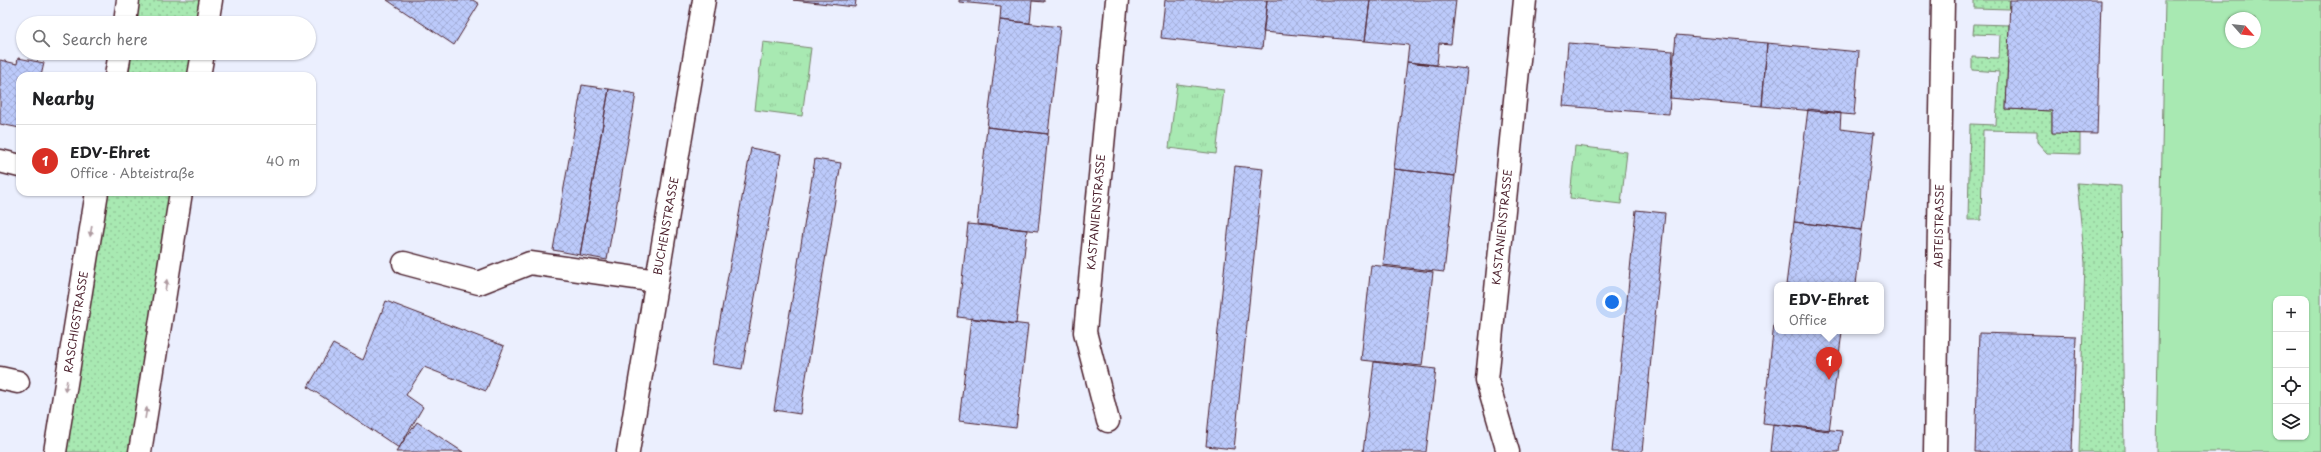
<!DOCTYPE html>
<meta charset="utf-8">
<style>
body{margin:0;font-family:"Playpen Sans",sans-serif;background:#f2f2f2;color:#202124}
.controls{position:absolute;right:12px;bottom:12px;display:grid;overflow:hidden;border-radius:8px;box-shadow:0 1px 3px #0004}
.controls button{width:36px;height:36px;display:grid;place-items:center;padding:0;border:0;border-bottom:1px solid #e0e0e0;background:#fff;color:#202124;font:20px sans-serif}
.compass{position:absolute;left:2225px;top:12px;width:36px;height:36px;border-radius:50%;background:#fff;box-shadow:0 1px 3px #0004;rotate:117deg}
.you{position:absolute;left:1612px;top:302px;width:14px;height:14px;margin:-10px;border:3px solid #fff;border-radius:50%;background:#1a73e8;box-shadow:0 0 0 6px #1a73e833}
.badge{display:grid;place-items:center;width:26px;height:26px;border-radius:50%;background:#d93025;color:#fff;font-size:13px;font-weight:700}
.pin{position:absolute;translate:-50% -33px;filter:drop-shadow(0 1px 2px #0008)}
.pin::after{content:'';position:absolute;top:21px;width:14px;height:12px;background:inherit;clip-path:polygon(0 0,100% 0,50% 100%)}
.popup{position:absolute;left:1774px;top:282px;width:110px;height:52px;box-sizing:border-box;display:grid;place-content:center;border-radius:8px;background:#fff;filter:drop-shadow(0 1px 3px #0005);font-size:13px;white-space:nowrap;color:#757577}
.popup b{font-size:15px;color:#202124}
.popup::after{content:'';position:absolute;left:50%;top:100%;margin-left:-8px;border:8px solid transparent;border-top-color:#fff}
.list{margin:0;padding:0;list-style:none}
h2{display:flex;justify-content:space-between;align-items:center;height:52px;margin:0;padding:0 16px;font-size:17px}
h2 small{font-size:13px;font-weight:400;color:#757577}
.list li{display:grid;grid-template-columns:26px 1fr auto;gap:12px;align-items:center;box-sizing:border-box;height:72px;padding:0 16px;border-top:1px solid #e0e0e0}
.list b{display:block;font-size:15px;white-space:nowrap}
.list p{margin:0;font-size:13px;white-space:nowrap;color:#757577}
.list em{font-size:13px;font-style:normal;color:#757577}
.icon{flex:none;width:22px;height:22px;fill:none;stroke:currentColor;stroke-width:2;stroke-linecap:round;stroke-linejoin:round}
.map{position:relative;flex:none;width:2321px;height:452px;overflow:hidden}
.search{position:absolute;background:#fff;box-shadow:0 1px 3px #0004;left:16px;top:16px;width:300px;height:44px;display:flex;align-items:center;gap:10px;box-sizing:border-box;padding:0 14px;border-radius:22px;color:#757577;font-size:15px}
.panel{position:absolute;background:#fff;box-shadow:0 1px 3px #0004;left:16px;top:72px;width:300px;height:124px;border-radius:12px}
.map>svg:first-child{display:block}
.grass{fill:url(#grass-dots);stroke:#79846e}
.park{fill:url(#park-tufts);stroke:#79846e}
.garden{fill:#a8e9b2;stroke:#79846e;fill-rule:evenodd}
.building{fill:url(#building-cross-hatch);stroke:#4a1f2b}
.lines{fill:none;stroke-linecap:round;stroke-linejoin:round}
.minor-casing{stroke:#4a1f2b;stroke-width:25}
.minor{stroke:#fff;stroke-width:22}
.oneway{fill:#ae9aa0}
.labels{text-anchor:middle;stroke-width:3.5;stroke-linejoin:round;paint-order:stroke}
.street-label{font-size:11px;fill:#4a1f2b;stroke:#fff}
</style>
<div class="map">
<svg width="2321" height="452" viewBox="0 0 2321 452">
<defs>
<pattern id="grass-dots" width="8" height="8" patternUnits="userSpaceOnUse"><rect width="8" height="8" fill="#a8e9b2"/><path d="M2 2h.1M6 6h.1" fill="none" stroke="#92c799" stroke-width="1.8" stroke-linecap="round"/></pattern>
<pattern id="park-tufts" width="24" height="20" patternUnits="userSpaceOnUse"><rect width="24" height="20" fill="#a8e9b2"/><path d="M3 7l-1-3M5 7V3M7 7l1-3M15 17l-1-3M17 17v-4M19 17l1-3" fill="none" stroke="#92c799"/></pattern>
<pattern id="building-cross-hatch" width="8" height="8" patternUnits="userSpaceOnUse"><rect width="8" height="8" fill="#bccafb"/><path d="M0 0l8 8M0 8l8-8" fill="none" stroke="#a3add7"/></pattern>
</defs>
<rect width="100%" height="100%" fill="#ebeffe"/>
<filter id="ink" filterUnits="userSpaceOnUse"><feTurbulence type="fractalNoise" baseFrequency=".025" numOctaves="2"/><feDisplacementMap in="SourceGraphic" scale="8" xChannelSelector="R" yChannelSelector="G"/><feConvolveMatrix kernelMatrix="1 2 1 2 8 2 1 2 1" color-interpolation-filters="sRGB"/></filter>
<g filter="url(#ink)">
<path class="grass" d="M128,0H211L207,23H125Z
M1974,0H2010V9L1974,8Z
M1974,24L2009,25L2006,109L2052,111V132L2080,133V154L2047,153L2037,142V131L1983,130L1981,220H1968L1970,124L1996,125L1999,72L1972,70V57L1999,58L2000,35L1973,34Z
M120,53H203L199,76H116Z
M2077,183L2121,186L2124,452H2079L2085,263Z
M97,192H181L140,452H55Z"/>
<path class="park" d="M763,42L811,48L802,116L755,110Z
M1177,84L1224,90L1216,154L1169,148Z
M1575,146L1627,152L1621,204L1570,198Z"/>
<path class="garden" d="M2165,0H2321V452H2156ZM2231,18H2255V42H2231ZM2276,299H2306V437H2276Z"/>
<path class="building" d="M387,0H473L479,4L454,45Z
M793,0H856L855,7Z
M959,0H1044V2L1032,1L1030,23L1000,20L1001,6L959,2Z
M1165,0H1267L1262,49L1161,38Z
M1267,0H1370L1365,41L1263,32Z
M1370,0H1456L1451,44L1439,43L1437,65L1407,62L1409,45L1365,41Z
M2010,0H2101L2097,134L2052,133V111L2006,109Z
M1000,20L1060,27L1048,134L987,127Z
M1676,35L1767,43L1762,106L1670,98Z
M1568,43L1673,51L1669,114L1563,106Z
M1767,43L1859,52L1854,115L1762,106Z
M18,58L44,63L41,76H20V128L0,124V60L17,64Z
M1407,62L1467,69L1455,176L1394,169Z
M582,85L609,89L580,255L553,250Z
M609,89L636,94L607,260L580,255Z
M1808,109L1841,113L1840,129L1874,133L1862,230L1794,222Z
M987,127L1048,134L1038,231L977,224Z
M751,148L781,154L742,369L712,364Z
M815,159L841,163L800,414L774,410Z
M1235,166L1263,169L1234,449L1206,446Z
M1394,169L1455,176L1444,272L1383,265Z
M1636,210L1665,213L1642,452H1612Z
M1794,222L1862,230L1856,285H1786Z
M968,224L1027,230L1016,324L958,317Z
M1371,265L1433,272L1422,366L1361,360Z
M386,301L504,346L486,391L424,367L406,395L423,407L399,448L308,387L333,344L363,360Z
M971,318L1028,325L1016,428L959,421Z
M1774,324H1777V331L1842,332L1829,431L1763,423Z
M1979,333L2076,336L2072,452H1975Z
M1374,362L1436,369L1426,452H1363Z
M417,422L463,452H396Z
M1773,424L1842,431L1839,452H1770Z"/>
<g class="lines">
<defs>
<path id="minor" d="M125,23L128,0
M207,23L211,0
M116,76L120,53
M199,76L203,53
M0,161L20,166
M404,263L479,283L530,263L657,281
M0,378L18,382
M1108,421L1085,332L1117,0
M55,452L97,192
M140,452L181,192
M628,452L704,0
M1508,452L1487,380L1525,0
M1935,452L1943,0"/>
</defs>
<use href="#minor" class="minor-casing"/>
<use href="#minor" class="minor"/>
</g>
<defs><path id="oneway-solid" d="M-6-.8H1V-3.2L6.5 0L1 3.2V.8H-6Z"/></defs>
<g class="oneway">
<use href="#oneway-solid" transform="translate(91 231) rotate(99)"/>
<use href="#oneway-solid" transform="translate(166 285) rotate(-81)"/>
<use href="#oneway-solid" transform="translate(66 386) rotate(99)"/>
<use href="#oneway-solid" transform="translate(146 413) rotate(-81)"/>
</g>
</g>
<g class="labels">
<g class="street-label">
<text transform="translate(1096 212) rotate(-85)" y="4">KASTANIENSTRASSE</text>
<text transform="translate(666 226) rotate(-80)" y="4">BUCHENSTRASSE</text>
<text transform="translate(1939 226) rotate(-89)" y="4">ABTEISTRASSE</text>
<text transform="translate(1502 227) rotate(-84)" y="4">KASTANIENSTRASSE</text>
<text transform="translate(76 322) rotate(-81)" y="4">RASCHIGSTRASSE</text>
</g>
</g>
</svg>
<div class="controls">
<button>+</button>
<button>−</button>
<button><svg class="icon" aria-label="locate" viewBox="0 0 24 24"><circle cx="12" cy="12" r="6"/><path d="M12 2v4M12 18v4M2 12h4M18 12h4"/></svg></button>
<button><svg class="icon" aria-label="layers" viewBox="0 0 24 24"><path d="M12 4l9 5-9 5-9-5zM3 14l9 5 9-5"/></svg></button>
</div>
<svg class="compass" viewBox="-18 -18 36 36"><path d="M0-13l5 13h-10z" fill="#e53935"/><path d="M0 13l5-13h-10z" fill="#757577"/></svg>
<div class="you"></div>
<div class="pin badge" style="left:1829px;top:380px">1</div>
<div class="popup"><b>EDV-Ehret</b>Office</div>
<div class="search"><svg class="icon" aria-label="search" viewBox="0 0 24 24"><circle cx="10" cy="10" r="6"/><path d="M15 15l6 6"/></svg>Search here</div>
<section class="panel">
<h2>Nearby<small></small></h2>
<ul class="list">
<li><span class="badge">1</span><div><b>EDV-Ehret</b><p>Office · Abteistraße</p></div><em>40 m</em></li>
</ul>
</section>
</div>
